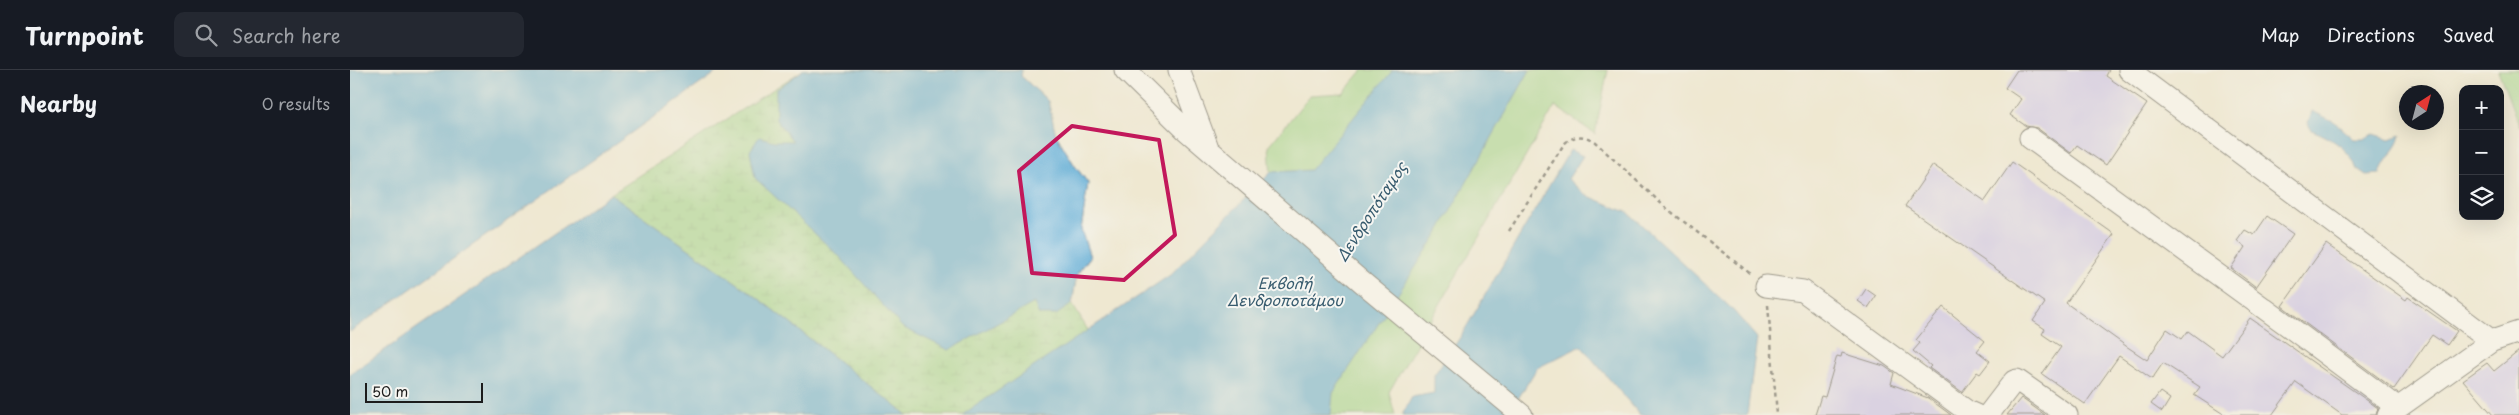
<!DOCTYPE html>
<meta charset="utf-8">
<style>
body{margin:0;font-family:"Playpen Sans",sans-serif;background:#242831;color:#f1f3f6}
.controls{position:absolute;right:15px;top:15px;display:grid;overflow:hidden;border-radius:10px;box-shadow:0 5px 20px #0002}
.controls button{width:45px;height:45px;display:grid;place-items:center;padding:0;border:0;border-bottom:1px solid #363941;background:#171b24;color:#f1f3f6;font:25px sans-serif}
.compass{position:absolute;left:2049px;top:15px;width:45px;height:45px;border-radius:50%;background:#171b24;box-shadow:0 5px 20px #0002;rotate:36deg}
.scale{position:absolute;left:15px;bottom:12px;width:118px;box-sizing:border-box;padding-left:5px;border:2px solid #1c1c1c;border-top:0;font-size:14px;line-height:18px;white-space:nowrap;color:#1c1c1c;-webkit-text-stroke:4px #f6f6f2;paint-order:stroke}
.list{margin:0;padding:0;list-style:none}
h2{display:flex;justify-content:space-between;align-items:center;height:65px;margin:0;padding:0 20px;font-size:21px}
h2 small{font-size:16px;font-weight:400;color:#9ea1a6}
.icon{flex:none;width:28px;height:28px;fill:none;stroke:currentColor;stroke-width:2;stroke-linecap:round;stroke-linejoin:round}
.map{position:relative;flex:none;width:2169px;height:345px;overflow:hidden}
header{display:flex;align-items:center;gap:30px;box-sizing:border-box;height:70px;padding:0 25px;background:#171b24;border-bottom:1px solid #363941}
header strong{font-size:24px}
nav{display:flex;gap:28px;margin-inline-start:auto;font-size:18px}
.search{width:350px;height:45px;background:#242831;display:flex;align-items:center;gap:12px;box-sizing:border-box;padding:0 18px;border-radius:10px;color:#9ea1a6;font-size:19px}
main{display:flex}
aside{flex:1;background:#171b24}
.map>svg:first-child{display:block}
.green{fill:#9ad385;stroke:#5b7850}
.wetland{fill:url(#wetland-marsh);stroke:#5b7850}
.water{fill:#58a8d3;stroke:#3a6278}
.building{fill:#c2b9f4}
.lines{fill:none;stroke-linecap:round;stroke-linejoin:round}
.minor-casing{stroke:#3c3b37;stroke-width:23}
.path{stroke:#3c3b37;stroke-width:2.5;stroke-dasharray:4 4;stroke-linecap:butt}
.minor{stroke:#fff;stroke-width:21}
.marked{fill:none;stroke:#c2185b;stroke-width:4;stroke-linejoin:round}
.labels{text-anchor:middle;stroke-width:4;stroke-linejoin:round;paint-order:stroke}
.water-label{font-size:15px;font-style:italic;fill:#375b6e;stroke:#f6f6f2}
</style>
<header>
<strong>Turnpoint</strong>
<div class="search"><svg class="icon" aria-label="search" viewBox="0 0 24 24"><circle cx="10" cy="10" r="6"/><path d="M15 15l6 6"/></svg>Search here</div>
<nav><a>Map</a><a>Directions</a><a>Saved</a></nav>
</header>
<main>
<aside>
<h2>Nearby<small>0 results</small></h2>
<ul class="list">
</ul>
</aside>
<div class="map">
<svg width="2169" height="345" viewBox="0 0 2169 345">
<defs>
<pattern id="wetland-marsh" width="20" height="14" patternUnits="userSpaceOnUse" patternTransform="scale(1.25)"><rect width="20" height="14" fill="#9ad385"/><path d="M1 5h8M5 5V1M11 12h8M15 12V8" fill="none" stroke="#84b572"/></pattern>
</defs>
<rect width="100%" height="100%" fill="#f6f6f2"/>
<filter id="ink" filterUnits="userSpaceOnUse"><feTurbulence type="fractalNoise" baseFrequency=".02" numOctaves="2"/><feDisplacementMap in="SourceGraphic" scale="10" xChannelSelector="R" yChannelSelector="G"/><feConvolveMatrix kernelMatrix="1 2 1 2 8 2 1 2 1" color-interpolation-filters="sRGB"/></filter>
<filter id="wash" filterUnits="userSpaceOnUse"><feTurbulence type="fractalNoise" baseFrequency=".0096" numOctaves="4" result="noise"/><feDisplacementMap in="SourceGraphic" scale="20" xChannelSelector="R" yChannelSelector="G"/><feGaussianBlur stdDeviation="1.12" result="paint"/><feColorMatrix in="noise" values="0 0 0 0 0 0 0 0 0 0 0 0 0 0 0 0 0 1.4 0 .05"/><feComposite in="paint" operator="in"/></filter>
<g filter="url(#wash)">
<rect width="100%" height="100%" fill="#efe8d1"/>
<path class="green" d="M1013,0H1258L1245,64L1205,36L1039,322L1045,345H619L745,274L856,185L921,107L919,76L960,25L993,23Z
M2148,0H2169V56Z"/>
<path class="wetland" d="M453,0H672L671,6L698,31L706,65L725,96L738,113L731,160L740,187L727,204L722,234L790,345H557L404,225L261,124Z"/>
<path class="water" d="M0,0H370L0,262Z
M453,0H672L671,6L698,31L706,65L725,96L738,113L731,160L740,187L727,204L722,234L706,245H689L684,233L599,280L552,257L490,187L405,108L400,81L409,67L424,71H443L426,50V20Z
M1043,0H1180L1088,163L983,323L981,345H612L820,205L921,102L960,100Z
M1962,41L1985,52L2004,69H2014L2024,64L2040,69L2051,65C2049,80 2035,86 2030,104L2016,105L2006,98C2002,81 1979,66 1961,60L1958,53Z
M1220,80L1233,86L1218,109L1236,125L1279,143L1382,239L1407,268L1397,345H1290L1231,276L1187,298L1158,345H1052L1062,327L1084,323V305L1111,266Z
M261,124L404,225L557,345H0V304Z"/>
<g id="blocks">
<path class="building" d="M1667,0H1759L1756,6L1797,34L1756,95L1727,75L1721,83L1687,58L1676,56L1660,45L1671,29L1655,18Z
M1662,92L1764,164L1716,233L1776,276L1797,290L1817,259L1832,269L1838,261L1872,286L1900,248L2028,338L2026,345H1992L1946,312L1922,345H1875L1844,325L1850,317L1813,293L1802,309L1769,286L1735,334L1692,304L1711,277L1692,264L1695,259L1683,251L1695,233L1555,136L1583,95L1635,131Z
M1917,146L1943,164L1906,217L1881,198L1895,177L1887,171L1895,160L1904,165Z
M1976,174L2056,230L2058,227L2107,261L2097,275L2082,265L2044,319L1932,236Z
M1516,219L1526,226L1518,238L1508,231Z
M1593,237L1635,271L1627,281L1640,291L1630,304L1627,302L1612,322L1579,298L1581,296L1563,281L1570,273L1566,270Z
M2169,281V345H2143L2113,310L2137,293L2144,301Z
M1492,283L1534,296L1544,303L1541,314L1578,328L1601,345H1465L1471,326L1475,327L1487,286L1491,287Z
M1810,322L1820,329L1812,342L1801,334Z
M1671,328L1695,345H1657Z"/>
</g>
</g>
<g filter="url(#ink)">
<use href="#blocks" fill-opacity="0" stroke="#3c3b37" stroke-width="1"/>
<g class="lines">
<defs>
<path id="minor" d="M775,0L836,60L1012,212L1172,345
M829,0L857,75
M1779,0L2142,271
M1680,68L1937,255L2047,337
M1416,216L1453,221L1617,341L1626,345
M1638,345L1664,311L1667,310L1717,345
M2038,345L2142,271L2169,262"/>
</defs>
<use href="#minor" class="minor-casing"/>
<path class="path" d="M1159,161L1214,74C1224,65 1234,64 1245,72L1315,137L1402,205
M1418,235L1427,345"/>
<use href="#minor" class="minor"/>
</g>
</g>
<path d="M0 0H2169V345H0ZM722,56L809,70L825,165L774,210L682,203L669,101Z" fill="#efe8d1" fill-opacity=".55" fill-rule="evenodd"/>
<path class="marked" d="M722,56L809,70L825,165L774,210L682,203L669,101Z"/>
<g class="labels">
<g class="water-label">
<text transform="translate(1022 142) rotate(-57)" y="5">Δενδροπόταμος</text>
<text x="935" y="219">Εκβολή<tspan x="935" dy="17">Δενδροποτάμου</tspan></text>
</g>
</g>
</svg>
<div class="controls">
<button>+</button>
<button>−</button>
<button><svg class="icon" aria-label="layers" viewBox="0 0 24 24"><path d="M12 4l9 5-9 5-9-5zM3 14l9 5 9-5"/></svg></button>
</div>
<svg class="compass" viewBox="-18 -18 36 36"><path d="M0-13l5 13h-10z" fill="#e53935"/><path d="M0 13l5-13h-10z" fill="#9ea1a6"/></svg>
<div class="scale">50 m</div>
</div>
</main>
